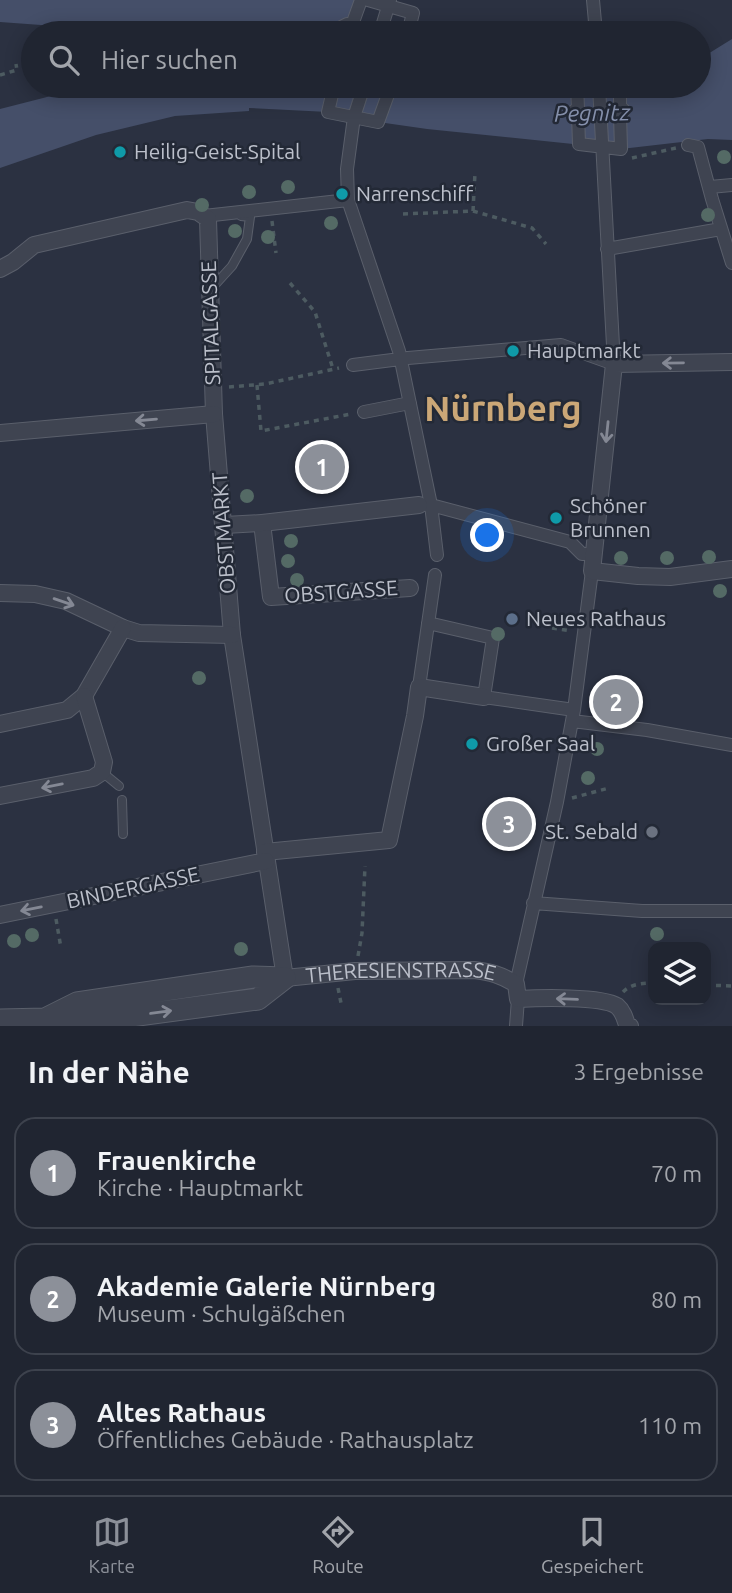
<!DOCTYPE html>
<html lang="de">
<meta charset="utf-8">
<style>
body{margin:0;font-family:Ubuntu,sans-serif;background:#2d313d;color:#f1f3f6}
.controls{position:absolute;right:21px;bottom:21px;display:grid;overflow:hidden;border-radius:14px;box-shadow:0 4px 18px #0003}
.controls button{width:63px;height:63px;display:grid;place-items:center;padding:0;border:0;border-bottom:2px solid #3d424d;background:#202531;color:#f1f3f6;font:35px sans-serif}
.you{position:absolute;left:488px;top:536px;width:24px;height:24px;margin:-18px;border:5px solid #fff;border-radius:50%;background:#1a73e8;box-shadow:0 0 0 10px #1a73e833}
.badge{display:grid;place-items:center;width:46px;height:46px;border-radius:50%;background:#8c9099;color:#fff;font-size:23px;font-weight:700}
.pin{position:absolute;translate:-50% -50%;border:4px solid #fff;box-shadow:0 2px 7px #0006}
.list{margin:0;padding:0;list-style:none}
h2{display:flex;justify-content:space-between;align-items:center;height:91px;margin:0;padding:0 28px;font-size:30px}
h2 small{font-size:23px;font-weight:400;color:#a2a5ab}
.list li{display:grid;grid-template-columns:46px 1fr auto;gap:21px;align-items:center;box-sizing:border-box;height:112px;margin:0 14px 14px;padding:0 14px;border:2px solid #3d424d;border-radius:21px}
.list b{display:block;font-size:26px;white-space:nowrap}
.list p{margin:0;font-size:23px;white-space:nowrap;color:#a2a5ab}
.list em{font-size:23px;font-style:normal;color:#a2a5ab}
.icon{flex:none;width:38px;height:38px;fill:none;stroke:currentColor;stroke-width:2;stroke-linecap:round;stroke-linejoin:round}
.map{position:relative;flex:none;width:732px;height:1026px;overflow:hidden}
.search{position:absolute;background:#202531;box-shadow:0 4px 18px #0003;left:21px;right:21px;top:21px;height:77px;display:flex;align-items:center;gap:18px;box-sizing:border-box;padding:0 24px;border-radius:38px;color:#a2a5ab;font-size:26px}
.sheet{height:469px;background:#202531}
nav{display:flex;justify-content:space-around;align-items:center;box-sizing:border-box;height:98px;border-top:2px solid #3d424d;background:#202531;font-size:19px;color:#a2a5ab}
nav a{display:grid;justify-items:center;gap:4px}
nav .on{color:#8c9099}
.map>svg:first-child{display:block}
.water{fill:#454f69}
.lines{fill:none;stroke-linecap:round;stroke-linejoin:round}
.service-casing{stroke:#5a5f6b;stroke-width:10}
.pedestrian-casing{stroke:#5a5f6b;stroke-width:14}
.minor-casing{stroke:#5a5f6b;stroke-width:18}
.tertiary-casing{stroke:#5a5f6b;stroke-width:23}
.path{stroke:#4d5b61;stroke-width:3.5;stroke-dasharray:5 5;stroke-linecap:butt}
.service{stroke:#3f4451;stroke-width:8}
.pedestrian{stroke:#3f4451;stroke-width:12}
.minor{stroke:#3f4451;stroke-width:16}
.tertiary{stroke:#3f4451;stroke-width:21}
.tree{fill:#546a65}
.oneway{stroke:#848894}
.culture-dot{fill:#0f9aa8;stroke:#232936;stroke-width:2.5}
.service-dot{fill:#5c6f8a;stroke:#232936;stroke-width:2.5}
.worship-dot{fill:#6b7280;stroke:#232936;stroke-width:2.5}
.labels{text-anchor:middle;stroke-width:5;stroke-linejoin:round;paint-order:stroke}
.poi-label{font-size:21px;fill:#bcc0cb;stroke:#232936;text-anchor:start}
.street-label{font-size:21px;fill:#bcc0cb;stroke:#232936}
.water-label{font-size:23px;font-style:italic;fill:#8792ae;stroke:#232936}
.town-label{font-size:35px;font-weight:bold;fill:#cba777;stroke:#232936}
</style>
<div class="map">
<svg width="732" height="1026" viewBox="0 0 732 1026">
<rect width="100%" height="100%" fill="#2b3141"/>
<path class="water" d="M0,0H361L349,33H150L0,22Z
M732,39V140L708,139L621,149L427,129L378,122L328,112L249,108V111L175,116L96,135L0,168V109L90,86H699V57L711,52Z"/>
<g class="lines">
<defs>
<path id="service" d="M212,288L232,266L247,239L250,217L241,216
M102,772L119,786
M122,800L123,834"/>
<path id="pedestrian" d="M368,0L413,13L408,33
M593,0L596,33
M349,33L344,31L343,26L347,24L352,25L361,0
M380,33L390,0
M334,86L328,112L378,122L390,89H394L397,86
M364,86L354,117L347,169L348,200L399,351L431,505L437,555
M577,86L578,108L575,110V113L578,114L579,144L621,149L620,114L623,112V109L620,107V86
M688,145L698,147L712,199L732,263
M710,187L732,185
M204,216L348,200
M607,249L721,229
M353,365L408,358L561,345L614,364L599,86
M364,412L410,403
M426,505H431L570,542L582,554H594
M428,623L493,638L484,697L574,710
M419,687L435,575
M572,721L647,730L732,745
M533,903L642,911H732
M516,984L557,802L574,710L592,571
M516,1026L518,999"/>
<g id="minor">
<path id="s1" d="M0,269L13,262L34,245L187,210L198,212L208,219L214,414L232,635L285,978L355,971L474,970C491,972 501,975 516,984L518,999C538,998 602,996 617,1006C623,1011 625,1018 627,1025L630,1026"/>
<path d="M732,362L614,364L592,571L638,576L670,577L732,569"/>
<path d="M0,433L214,414"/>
<path d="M262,523L271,597L410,588"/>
<path d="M225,525L262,523L419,505"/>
<path d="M0,593L35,594L66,601L123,628L139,633L232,635"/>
<path d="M0,724L67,710L84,696L123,628"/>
<path d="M0,796L93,778L102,772L104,762L84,696"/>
<path d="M265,852L389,840L415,716L419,687L484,697"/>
<path d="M0,915L266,861"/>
</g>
<path id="tertiary" d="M45,1019L77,1003L253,977L285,978
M0,1020L45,1019L79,1023L258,999L285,978"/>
</defs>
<use href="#service" class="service-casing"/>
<use href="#pedestrian" class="pedestrian-casing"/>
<use href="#minor" class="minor-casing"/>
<use href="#tertiary" class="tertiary-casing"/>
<path class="path" d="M0,75L17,70L16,64
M632,158L676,148
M473,211L475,173
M403,214L473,211L532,228L546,244
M272,221L276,253
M290,283L315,312L333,369
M257,385L261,431L351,414
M229,387L265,384L339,368
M552,628L571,631
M572,798L609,788
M56,919L61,948
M358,956L362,933L365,866
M706,985L732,986
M338,988L341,1003
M623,992C630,984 643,983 653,983"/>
<use href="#service" class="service"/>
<use href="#pedestrian" class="pedestrian"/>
<use href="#minor" class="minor"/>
<use href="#tertiary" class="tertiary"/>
</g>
<g class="tree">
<circle cx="724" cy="157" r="7"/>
<circle cx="288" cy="187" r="7"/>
<circle cx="249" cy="192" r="7"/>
<circle cx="202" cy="205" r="7"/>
<circle cx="708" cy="215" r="7"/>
<circle cx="331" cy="223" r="7"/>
<circle cx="235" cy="231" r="7"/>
<circle cx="268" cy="237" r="7"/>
<circle cx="247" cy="496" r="7"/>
<circle cx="291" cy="541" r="7"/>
<circle cx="709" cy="557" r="7"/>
<circle cx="621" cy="558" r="7"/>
<circle cx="667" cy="558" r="7"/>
<circle cx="288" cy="561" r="7"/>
<circle cx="297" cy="580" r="7"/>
<circle cx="720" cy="591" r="7"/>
<circle cx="498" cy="634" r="7"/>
<circle cx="199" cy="678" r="7"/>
<circle cx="597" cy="749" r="7"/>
<circle cx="588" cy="778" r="7"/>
<circle cx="657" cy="934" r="7"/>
<circle cx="32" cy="935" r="7"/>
<circle cx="14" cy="941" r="7"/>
<circle cx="241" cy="949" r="7"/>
</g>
<defs><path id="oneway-shaft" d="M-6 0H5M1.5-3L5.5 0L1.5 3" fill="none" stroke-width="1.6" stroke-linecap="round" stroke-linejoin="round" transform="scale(1.75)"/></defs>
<g class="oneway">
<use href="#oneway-shaft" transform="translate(673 363) rotate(179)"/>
<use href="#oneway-shaft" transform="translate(146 420) rotate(175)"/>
<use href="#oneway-shaft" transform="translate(607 432) rotate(96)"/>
<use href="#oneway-shaft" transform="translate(64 602) rotate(19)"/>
<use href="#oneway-shaft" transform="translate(52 786) rotate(169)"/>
<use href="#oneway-shaft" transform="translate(31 909) rotate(169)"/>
<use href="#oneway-shaft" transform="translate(567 999) rotate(-178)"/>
<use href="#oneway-shaft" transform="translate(161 1012) rotate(-8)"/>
</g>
<g class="culture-dot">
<circle cx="120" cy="152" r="7"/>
<circle cx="342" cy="194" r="7"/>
<circle cx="513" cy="351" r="7"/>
<circle cx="556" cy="518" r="7"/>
<circle cx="472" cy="744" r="7"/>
</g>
<circle class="service-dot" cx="512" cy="619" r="7"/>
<circle class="worship-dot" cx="652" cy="832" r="7"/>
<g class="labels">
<g class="poi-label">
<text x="134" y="159">Heilig-Geist-Spital</text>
<text x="356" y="201">Narrenschiff</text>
<text x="527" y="358">Hauptmarkt</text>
<text x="570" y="513">Schöner<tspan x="570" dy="24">Brunnen</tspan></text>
<text x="526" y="626">Neues Rathaus</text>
<text x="486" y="751">Großer Saal</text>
<text x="638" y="839" text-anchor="end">St. Sebald</text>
</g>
<g class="street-label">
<text transform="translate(211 323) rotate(-92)" y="7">SPITALGASSE</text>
<text transform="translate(224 533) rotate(-94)" y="7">OBSTMARKT</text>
<text transform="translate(341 592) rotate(-4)" y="7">OBSTGASSE</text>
<text transform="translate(133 888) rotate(-12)" y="7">BINDERGASSE</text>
<text dy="7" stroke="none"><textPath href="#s1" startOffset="1102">THERESIENSTRASSE</textPath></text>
</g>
<g class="water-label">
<text transform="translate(592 113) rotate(-1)" y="8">Pegnitz</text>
</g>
<g class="town-label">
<text x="503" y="421">Nürnberg</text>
</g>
</g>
</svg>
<div class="controls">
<button><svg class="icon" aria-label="layers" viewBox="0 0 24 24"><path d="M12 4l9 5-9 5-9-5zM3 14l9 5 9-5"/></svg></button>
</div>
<div class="you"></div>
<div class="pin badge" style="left:322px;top:467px">1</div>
<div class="pin badge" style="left:616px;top:702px">2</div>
<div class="pin badge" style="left:509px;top:824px">3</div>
<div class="search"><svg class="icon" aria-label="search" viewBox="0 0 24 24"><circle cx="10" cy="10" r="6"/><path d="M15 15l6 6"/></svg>Hier suchen</div>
</div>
<section class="sheet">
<h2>In der Nähe<small>3 Ergebnisse</small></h2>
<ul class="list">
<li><span class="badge">1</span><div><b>Frauenkirche</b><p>Kirche · Hauptmarkt</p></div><em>70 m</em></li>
<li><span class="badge">2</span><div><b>Akademie Galerie Nürnberg</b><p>Museum · Schulgäßchen</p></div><em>80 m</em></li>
<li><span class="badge">3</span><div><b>Altes Rathaus</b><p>Öffentliches Gebäude · Rathausplatz</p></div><em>110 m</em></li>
</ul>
</section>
<nav>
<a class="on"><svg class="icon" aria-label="map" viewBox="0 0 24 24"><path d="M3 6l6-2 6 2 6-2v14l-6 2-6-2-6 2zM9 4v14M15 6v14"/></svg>Karte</a>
<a><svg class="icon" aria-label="directions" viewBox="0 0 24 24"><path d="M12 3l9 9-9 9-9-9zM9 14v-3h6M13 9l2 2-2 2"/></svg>Route</a>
<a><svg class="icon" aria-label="saved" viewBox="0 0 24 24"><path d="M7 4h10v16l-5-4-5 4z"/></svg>Gespeichert</a>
</nav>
